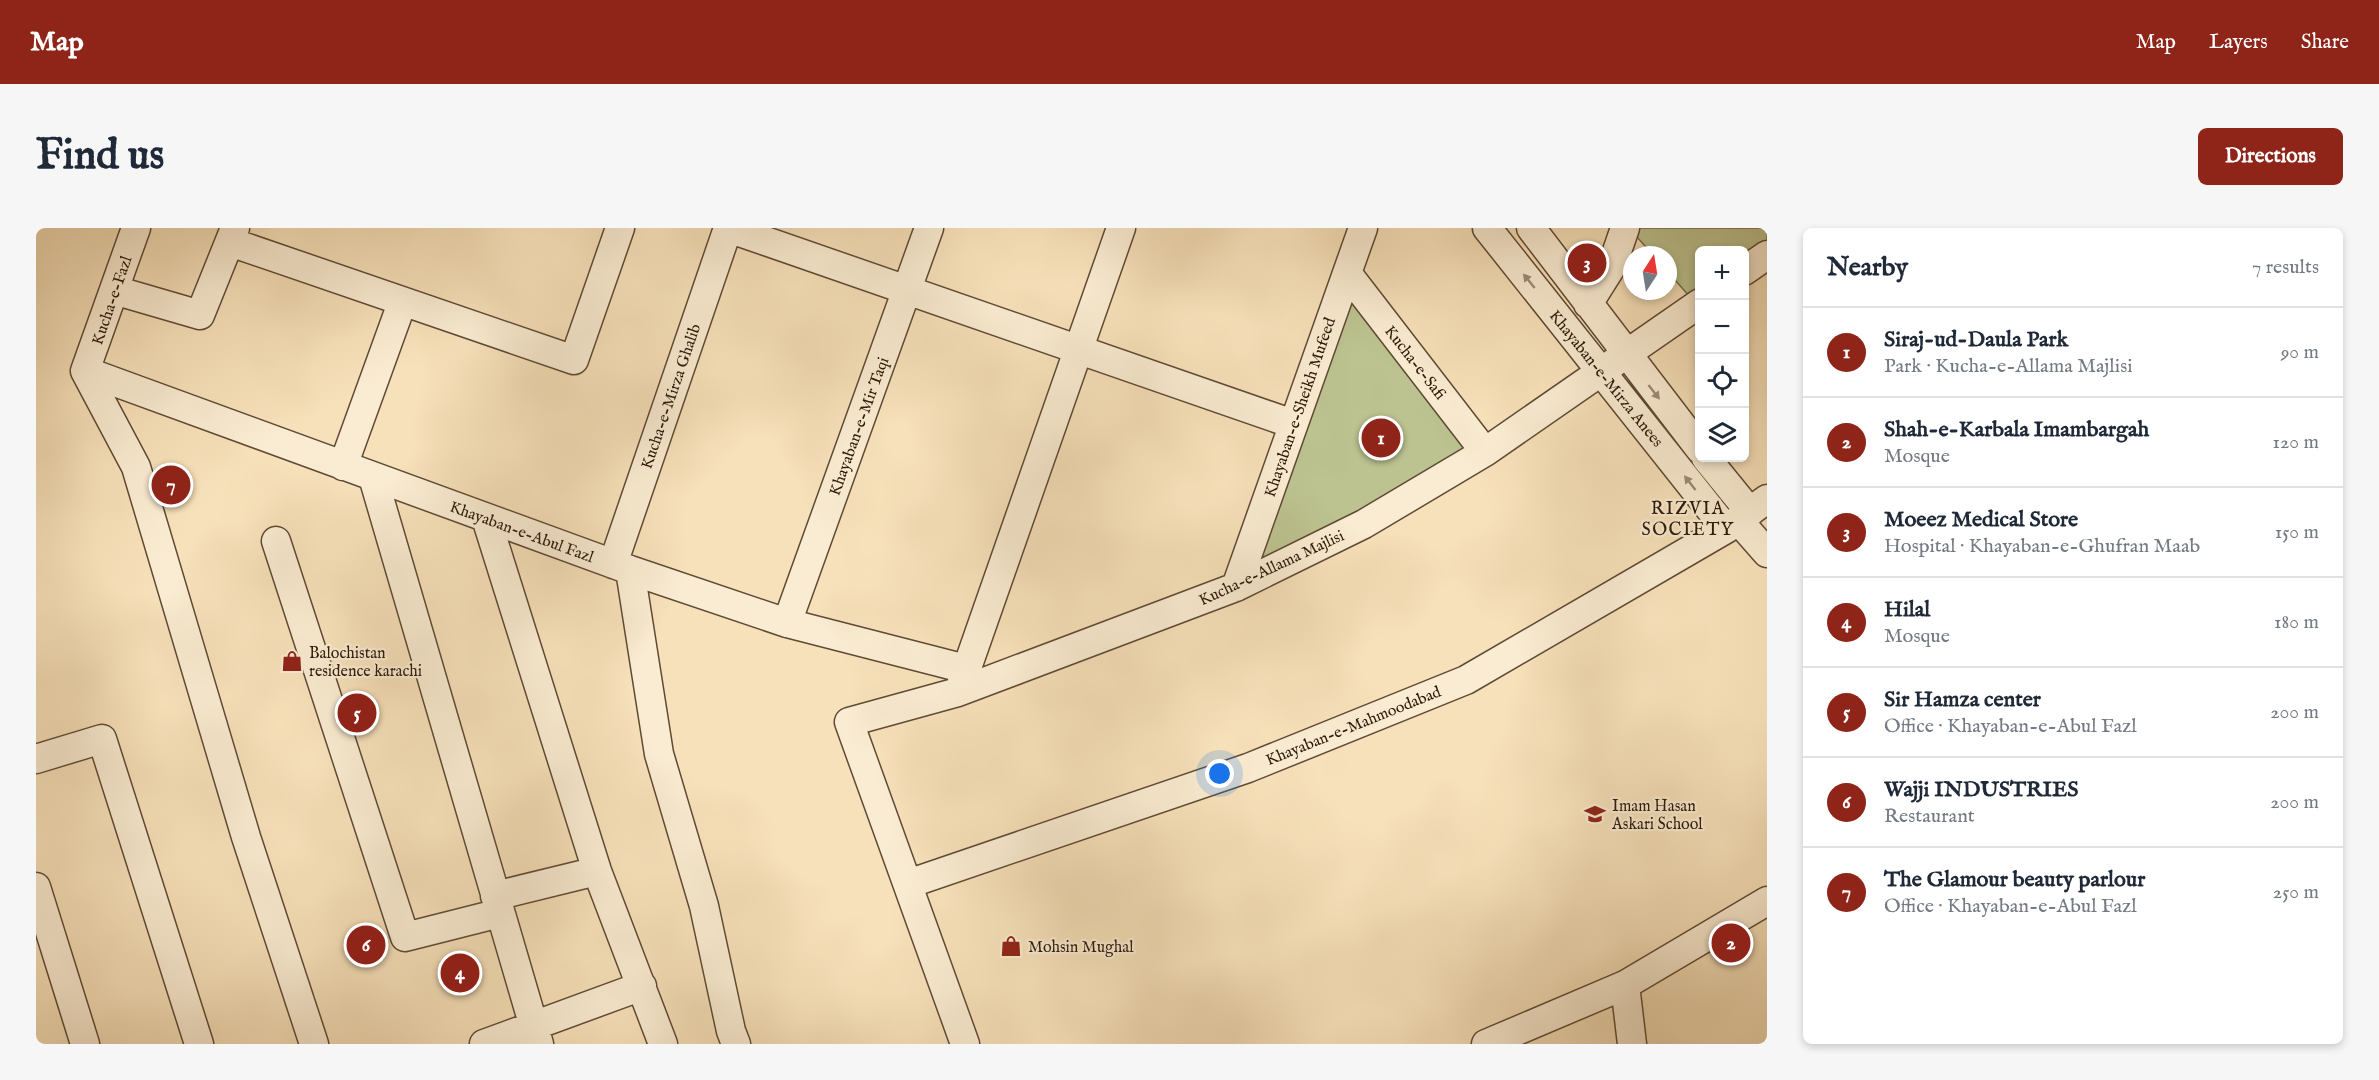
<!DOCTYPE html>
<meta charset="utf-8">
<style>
body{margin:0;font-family:"IM FELL English",serif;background:#f6f6f7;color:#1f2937}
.controls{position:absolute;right:18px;top:18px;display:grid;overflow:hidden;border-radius:9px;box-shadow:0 3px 9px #0003}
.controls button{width:54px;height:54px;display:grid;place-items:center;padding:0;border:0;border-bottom:2px solid #e0e1e3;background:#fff;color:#1f2937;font:30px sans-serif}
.compass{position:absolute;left:1587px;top:18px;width:54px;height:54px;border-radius:50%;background:#fff;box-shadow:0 3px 9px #0003;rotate:12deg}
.you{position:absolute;left:1184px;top:546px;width:21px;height:21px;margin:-15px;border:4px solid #fff;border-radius:50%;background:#1a73e8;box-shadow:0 0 0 9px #1a73e833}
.badge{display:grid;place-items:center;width:39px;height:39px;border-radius:50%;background:#8f2418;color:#fff;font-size:20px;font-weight:700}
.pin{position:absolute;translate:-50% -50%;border:3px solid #fff;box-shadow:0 2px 6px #0006}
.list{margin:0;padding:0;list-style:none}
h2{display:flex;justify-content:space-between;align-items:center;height:78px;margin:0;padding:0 24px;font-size:26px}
h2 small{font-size:20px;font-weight:400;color:#747a83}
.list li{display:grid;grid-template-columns:39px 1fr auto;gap:18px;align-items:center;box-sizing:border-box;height:90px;padding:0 24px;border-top:2px solid #e0e1e3}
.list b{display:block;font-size:22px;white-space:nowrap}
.list p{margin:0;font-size:20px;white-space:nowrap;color:#747a83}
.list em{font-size:20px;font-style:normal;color:#747a83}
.icon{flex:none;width:33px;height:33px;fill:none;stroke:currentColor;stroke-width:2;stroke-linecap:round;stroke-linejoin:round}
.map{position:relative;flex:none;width:1731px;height:816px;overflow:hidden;border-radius:9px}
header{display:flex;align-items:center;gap:36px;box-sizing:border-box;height:84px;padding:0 30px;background:#8f2418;color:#fff}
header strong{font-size:28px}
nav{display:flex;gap:33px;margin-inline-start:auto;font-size:21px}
.intro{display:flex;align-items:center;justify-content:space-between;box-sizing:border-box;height:144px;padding:0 36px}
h1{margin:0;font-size:42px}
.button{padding:15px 27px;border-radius:9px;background:#8f2418;color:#fff;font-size:21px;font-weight:700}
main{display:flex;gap:36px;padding:0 36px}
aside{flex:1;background:#fff;border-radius:9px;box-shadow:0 3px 9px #0003}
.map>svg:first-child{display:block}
.green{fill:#bcc390;stroke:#746e4c;stroke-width:1.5}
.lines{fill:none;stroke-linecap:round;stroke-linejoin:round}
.minor-casing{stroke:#5f4a35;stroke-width:31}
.minor{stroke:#faecd2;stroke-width:28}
.oneway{fill:#9d8d78}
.labels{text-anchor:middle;stroke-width:4.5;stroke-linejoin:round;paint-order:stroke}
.street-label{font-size:16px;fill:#2c1809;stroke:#faecd2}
.poi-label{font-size:16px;fill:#2c1809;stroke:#faecd2;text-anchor:start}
.neighbourhood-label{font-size:18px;letter-spacing:1.5px;fill:#2c1809;stroke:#faecd2}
</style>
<header>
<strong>Map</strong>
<nav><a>Map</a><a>Layers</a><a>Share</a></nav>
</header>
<div class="intro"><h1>Find us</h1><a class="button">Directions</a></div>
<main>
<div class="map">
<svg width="1731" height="816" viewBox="0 0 1731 816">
<rect width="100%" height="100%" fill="#f7e1ba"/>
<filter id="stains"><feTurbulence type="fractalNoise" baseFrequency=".00333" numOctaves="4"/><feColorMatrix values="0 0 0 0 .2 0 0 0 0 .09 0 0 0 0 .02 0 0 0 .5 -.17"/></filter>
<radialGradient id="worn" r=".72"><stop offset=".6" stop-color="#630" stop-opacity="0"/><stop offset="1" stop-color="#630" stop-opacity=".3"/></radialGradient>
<path class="green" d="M1593,0H1731V27L1709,43L1708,22H1664V75L1661,77L1632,44V27H1617Z
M1311,45L1449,224L1200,359Z"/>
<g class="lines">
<defs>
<path id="minor" d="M692,0L1257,196
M1451,0L1690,301
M1495,0L1664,221
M194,14L538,132L584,0
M1708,43L1731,27
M1311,45L1449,224
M78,62L164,87L199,0
M1552,76L1576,38L1589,0
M49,143L594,342L751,395L930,441
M49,143L100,239L210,609L278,816
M49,143L100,0
M1670,230L1714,284
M307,238L366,75
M337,249L503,816
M450,290L561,643L627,816
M1702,292L1731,325
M240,313L369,709L464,685
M577,336L692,0
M594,342L623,526L668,678L695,803L700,816
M1200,359L1327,0
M751,395L893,0
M924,460L1085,0
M0,531L66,511L163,816
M872,656L1212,540L1430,452L1690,301L1731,271
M0,659L49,816
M459,668L561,643
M1589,757L1596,816
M448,816L606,758
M929,816L813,494L922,464L1200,359L1328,296L1449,224L1664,75
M1450,816L1589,757L1731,673"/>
</defs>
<use href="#minor" class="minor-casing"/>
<use href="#minor" class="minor"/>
</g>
<defs><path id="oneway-solid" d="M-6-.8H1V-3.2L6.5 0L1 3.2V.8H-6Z" transform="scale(1.5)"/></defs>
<g class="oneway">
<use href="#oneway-solid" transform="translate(1493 53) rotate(-129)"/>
<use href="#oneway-solid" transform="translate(1618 164) rotate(52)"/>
<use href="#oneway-solid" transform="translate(1654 255) rotate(-128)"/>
</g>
<defs>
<symbol id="shop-bare" viewBox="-9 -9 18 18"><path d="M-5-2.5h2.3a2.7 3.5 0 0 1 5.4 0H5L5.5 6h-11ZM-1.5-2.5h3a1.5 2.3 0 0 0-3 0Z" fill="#8f2418" stroke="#faecd2" stroke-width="2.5" paint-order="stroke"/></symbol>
<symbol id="school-bare" viewBox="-9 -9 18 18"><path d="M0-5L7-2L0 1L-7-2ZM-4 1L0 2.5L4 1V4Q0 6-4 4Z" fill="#8f2418" stroke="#faecd2" stroke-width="2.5" paint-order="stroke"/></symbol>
</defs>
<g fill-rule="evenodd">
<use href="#shop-bare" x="241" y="418" width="30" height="30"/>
<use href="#school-bare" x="1544" y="571" width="30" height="30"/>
<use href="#shop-bare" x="960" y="703" width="30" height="30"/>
</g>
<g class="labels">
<g class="street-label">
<text transform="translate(75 72) rotate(-71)" y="6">Kucha-e-Fazl</text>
<text transform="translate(1380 134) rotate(52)" y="6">Kucha-e-Safi</text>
<text transform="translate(1571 150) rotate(51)" y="6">Khayaban-e-Mirza Anees</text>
<text transform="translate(634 168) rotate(-71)" y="6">Kucha-e-Mirza Ghalib</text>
<text transform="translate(1263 179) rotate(-71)" y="6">Khayaban-e-Sheikh Mufeed</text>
<text transform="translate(822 198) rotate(-70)" y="6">Khayaban-e-Mir Taqi</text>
<text transform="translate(486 303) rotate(20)" y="6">Khayaban-e-Abul Fazl</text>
<text transform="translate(1235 339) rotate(-25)" y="6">Kucha-e-Allama Majlisi</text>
<text transform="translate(1317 497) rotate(-22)" y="6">Khayaban-e-Mahmoodabad</text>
</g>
<g class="poi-label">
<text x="273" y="430">Balochistan<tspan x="273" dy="18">residence karachi</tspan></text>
<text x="1576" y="583">Imam Hasan<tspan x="1576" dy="18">Askari School</tspan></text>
<text x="992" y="724">Mohsin Mughal</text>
</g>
<g class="neighbourhood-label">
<text x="1652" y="286">RIZVIA<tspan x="1652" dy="21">SOCIETY</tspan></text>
</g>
</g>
<rect width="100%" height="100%" filter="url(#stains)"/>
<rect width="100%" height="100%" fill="url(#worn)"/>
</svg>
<div class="controls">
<button>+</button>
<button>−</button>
<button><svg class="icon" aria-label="locate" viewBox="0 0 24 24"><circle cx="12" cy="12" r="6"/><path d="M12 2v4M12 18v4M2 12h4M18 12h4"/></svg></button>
<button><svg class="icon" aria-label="layers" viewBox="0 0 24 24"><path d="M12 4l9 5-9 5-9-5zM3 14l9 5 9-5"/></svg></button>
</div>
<svg class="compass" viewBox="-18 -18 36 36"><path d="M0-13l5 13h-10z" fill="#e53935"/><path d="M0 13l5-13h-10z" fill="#747a83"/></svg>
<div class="you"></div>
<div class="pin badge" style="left:1345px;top:210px">1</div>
<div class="pin badge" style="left:1695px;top:715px">2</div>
<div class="pin badge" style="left:1551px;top:35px">3</div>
<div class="pin badge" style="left:424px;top:745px">4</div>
<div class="pin badge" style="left:321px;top:485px">5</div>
<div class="pin badge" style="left:330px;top:717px">6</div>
<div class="pin badge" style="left:135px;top:257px">7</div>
</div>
<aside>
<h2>Nearby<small>7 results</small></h2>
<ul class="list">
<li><span class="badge">1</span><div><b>Siraj-ud-Daula Park</b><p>Park · Kucha-e-Allama Majlisi</p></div><em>90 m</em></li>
<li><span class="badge">2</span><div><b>Shah-e-Karbala Imambargah</b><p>Mosque</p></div><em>120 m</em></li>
<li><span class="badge">3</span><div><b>Moeez Medical Store</b><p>Hospital · Khayaban-e-Ghufran Maab</p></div><em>150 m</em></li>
<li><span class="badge">4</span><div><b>Hilal</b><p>Mosque</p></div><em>180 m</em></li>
<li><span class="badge">5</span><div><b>Sir Hamza center</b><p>Office · Khayaban-e-Abul Fazl</p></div><em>200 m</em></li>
<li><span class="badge">6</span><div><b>Wajji INDUSTRIES</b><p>Restaurant</p></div><em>200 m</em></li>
<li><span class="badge">7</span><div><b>The Glamour beauty parlour</b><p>Office · Khayaban-e-Abul Fazl</p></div><em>250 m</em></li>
</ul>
</aside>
</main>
